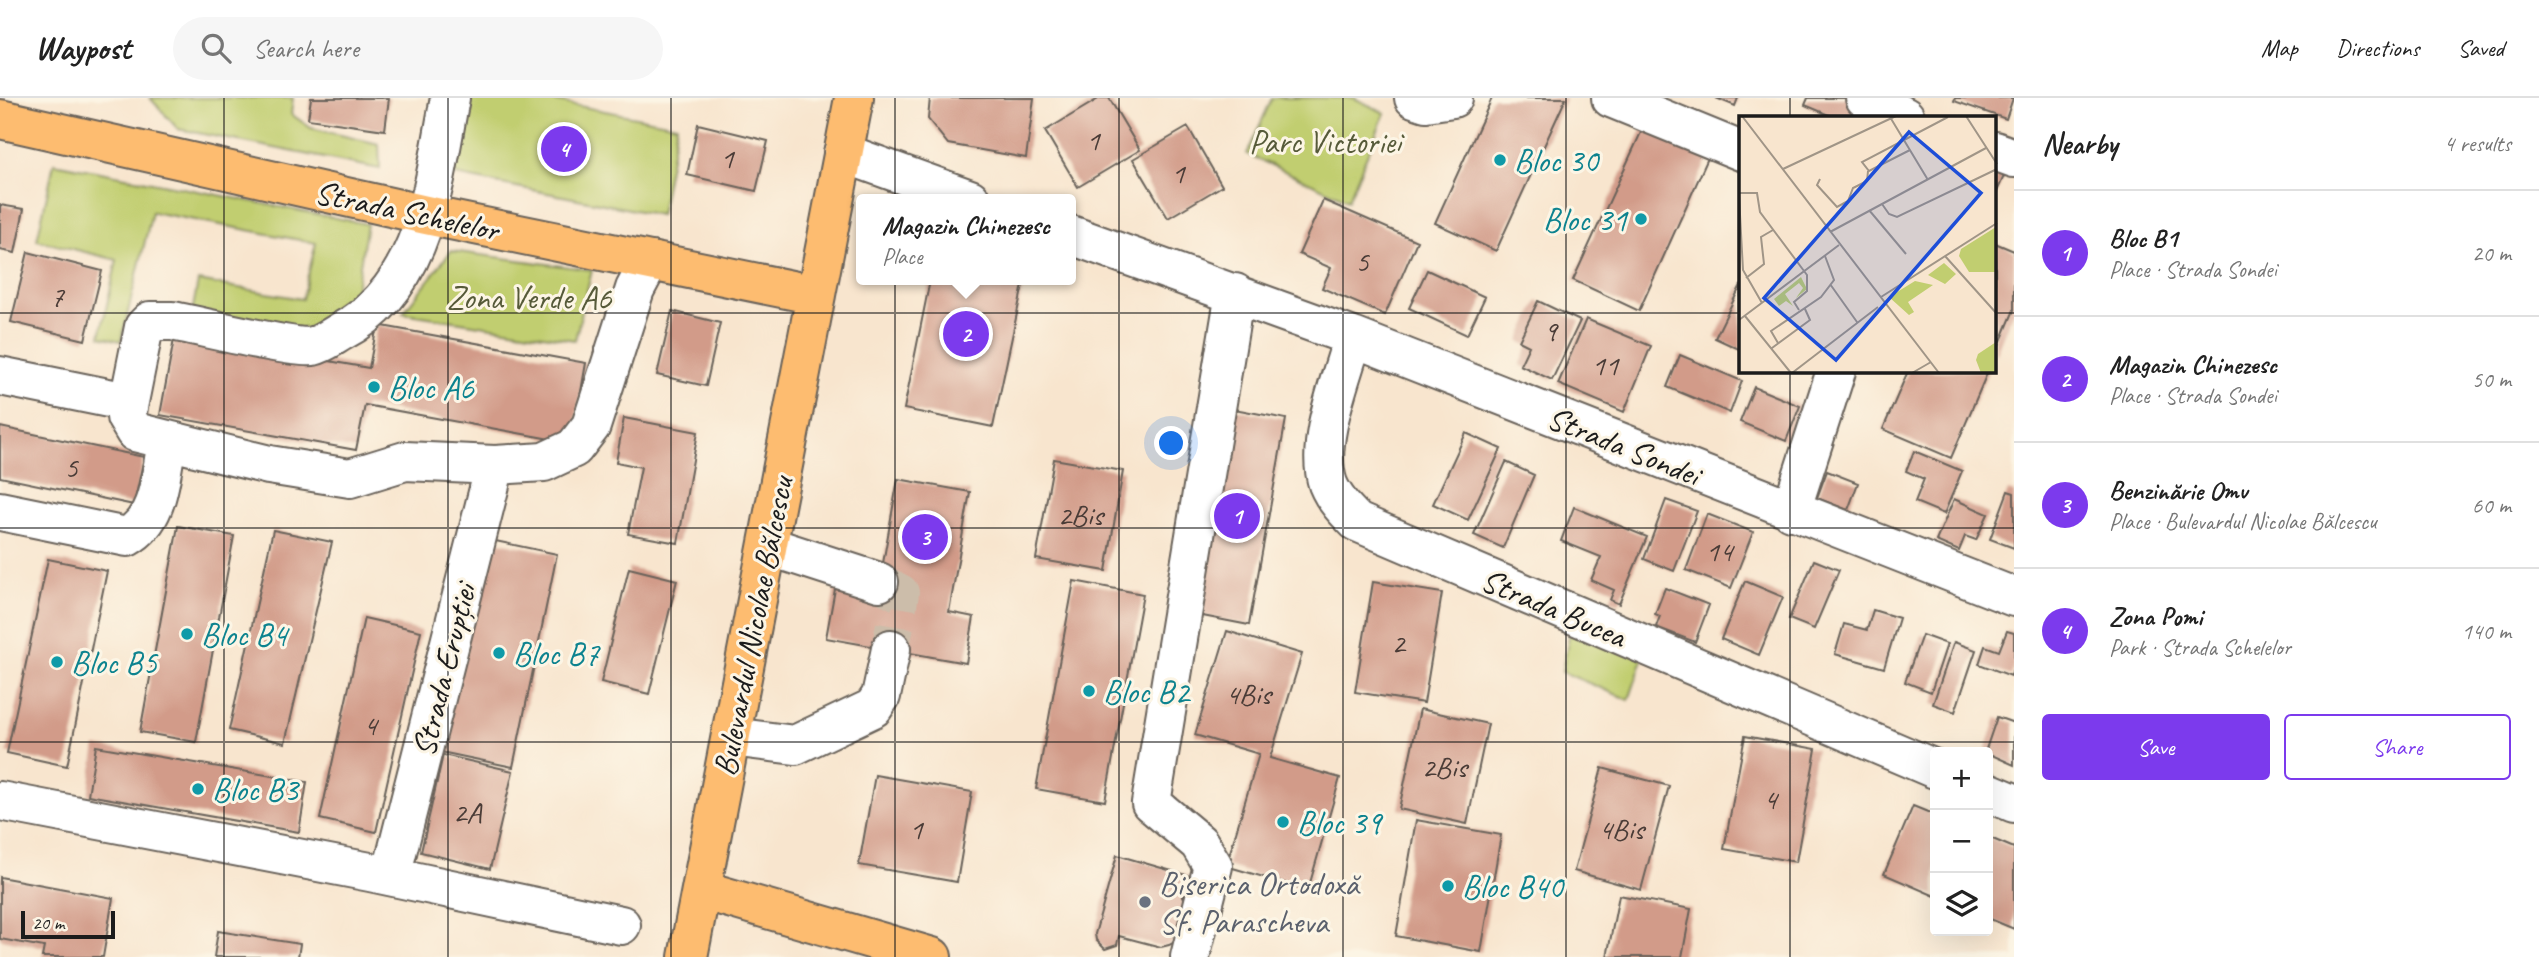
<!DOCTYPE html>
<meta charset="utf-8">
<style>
body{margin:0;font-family:Caveat,sans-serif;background:#f6f6f6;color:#222}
.controls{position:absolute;right:21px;bottom:21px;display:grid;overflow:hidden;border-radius:7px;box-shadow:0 7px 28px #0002}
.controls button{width:63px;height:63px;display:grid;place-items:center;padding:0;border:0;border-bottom:2px solid #e0e0e0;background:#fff;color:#222;font:35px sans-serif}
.scale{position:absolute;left:21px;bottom:18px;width:94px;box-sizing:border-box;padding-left:7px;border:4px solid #1c1c1c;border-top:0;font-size:19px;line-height:24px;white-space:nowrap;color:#1c1c1c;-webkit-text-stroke:5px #fcf5e5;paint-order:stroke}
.you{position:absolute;left:1172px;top:346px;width:24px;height:24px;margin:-18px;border:5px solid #fff;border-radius:50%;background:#1a73e8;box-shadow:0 0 0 10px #1a73e833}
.badge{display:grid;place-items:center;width:46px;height:46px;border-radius:50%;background:#7c3aed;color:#fff;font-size:23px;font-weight:700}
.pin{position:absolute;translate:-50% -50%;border:4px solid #fff;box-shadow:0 2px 7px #0006}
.popup{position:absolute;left:856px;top:96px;width:220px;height:91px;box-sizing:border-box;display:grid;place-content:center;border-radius:7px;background:#fff;filter:drop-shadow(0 2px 5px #0005);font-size:23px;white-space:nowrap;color:#767676}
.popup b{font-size:26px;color:#222}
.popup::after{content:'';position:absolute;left:50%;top:100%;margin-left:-14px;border:14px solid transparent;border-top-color:#fff}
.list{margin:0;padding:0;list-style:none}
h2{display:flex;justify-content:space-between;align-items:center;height:91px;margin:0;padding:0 28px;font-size:30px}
h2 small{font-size:23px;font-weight:400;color:#767676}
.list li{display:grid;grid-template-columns:46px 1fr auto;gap:21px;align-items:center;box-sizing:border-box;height:126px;padding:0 28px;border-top:2px solid #e0e0e0}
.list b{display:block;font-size:26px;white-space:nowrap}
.list p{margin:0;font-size:23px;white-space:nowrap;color:#767676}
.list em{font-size:23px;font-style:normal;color:#767676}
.actions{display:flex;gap:14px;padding:21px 28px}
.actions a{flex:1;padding:16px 0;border:2px solid #7c3aed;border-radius:7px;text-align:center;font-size:24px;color:#7c3aed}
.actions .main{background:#7c3aed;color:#fff}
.icon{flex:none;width:38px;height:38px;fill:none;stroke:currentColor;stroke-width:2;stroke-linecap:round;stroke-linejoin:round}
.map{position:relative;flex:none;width:2014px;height:859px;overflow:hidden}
header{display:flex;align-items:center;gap:42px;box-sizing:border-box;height:98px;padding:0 35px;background:#fff;border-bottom:2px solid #e0e0e0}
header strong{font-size:33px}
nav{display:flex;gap:38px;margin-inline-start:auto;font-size:24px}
.search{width:490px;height:63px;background:#f6f6f6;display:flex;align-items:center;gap:18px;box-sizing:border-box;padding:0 24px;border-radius:38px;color:#767676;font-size:26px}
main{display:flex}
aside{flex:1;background:#fff}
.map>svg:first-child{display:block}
.green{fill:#c1ce70;stroke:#6e7546;stroke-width:2}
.building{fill:#d29b89}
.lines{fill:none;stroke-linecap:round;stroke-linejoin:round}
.minor-tunnel{stroke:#ccbdaa;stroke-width:38;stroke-dasharray:38 19;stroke-linecap:butt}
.minor-casing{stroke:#69625a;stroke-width:42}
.major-casing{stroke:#69625a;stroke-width:42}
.minor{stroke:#fff;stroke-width:38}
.major{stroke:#fdbc6f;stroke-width:38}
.grid{fill:none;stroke:#1c1c1c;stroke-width:2;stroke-opacity:0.55}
.culture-dot{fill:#0f9aa8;stroke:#fcf5e5;stroke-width:2.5}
.worship-dot{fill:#6b7280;stroke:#fcf5e5;stroke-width:2.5}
.labels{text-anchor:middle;stroke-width:6;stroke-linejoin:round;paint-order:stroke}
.number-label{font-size:30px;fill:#4a3c37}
.park-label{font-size:33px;fill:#565a39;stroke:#fcf5e5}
.culture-label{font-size:33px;fill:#0d838f;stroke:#fcf5e5;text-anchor:start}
.street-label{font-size:33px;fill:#1c1c1c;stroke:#fcf5e5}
.worship-label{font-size:33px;fill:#5b616d;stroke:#fcf5e5;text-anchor:start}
.inset-road{fill:none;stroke:#a09587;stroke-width:2}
.view{fill:#1d4ed8;fill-opacity:0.15;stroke:#1d4ed8;stroke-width:3.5}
.inset-edge{fill:none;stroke:#1c1c1c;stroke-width:3.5}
</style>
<header>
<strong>Waypost</strong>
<div class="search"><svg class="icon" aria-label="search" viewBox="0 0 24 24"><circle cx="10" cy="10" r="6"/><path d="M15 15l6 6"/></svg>Search here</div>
<nav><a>Map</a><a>Directions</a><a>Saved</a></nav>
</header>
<main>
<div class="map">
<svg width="2014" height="859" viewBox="0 0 2014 859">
<rect width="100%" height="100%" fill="#fcf5e5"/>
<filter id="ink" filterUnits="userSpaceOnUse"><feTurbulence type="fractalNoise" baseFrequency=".0143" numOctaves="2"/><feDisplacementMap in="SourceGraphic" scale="14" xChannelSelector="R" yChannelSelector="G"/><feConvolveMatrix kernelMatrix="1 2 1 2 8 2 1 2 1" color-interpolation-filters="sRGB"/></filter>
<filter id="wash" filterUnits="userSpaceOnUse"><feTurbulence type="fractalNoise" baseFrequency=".00686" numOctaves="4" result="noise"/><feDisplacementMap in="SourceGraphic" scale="28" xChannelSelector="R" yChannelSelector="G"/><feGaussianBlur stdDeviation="1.57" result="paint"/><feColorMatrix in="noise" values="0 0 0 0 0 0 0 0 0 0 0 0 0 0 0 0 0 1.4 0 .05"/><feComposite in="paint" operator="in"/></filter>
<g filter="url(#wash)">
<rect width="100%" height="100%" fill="#f8e5ce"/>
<path class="green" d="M150,0H293L291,16L311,30L379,46L380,71L178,31Z
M465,0H538L677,27L660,117L450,76Z
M1272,0H1354L1385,15L1348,102L1247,56Z
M54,65L367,126L352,214L321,238L192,215L198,183L302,201L316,145L152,114L121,243L100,238L117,162L37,142Z
M451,153L592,172L575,242L403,215Z
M1571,529L1643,561L1629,602L1562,574Z"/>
<g id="blocks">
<path class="building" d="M311,0H389L385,32L308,21Z
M930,0H1034L1026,60L948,46L928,21Z
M1100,0H1109L1140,52L1078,89L1045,33Z
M1492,0H1566L1496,153L1435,125Z
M1716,0H1738L1735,8Z
M1808,0H1849L1877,19H1828L1829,17L1805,7Z
M1955,0H2013L2006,21L1954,3Z
M698,26L768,43L756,93L687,77Z
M1188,29L1222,88L1168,120L1133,61Z
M1643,30L1708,60L1639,213L1573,182Z
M1995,64L2008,69L1995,98Z
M1323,102L1417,143L1385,217L1322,190L1331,170L1299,156Z
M0,107L24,111L15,155L0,152Z
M1995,145L2014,153V212L1995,257Z
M28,154L102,173L85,242L11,224Z
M1427,172L1485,199L1467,237L1409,210Z
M930,182H1024L993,329L904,311Z
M1741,187V252L1715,240Z
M1538,203L1580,223L1552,282L1520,267L1529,248L1519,243Z
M672,213L720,225L706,288L657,277Z
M1586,221L1651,248L1624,314L1558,286Z
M377,227L586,265L572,345L365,307L356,352L160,317L175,236L369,270Z
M1680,257L1742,283L1730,315L1667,289Z
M1908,273H1988L1951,360L1883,331Z
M1754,289L1800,308L1786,343L1740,324Z
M1224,309L1286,321L1249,527L1187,515Z
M624,320L698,334L678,445L628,436L641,369L616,364Z
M0,329L144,359L134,407L0,379Z
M1466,335L1501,351L1468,422L1433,406Z
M1914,353L1962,373L1944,416L1915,404L1924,381L1906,373Z
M1054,361L1123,373L1106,473L1036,461Z
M1506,364L1534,377L1503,450L1474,437Z
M1827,373L1858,385L1848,412L1817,400Z
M898,381L970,394L949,514L974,519L966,565L826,540L835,491L877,499Z
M2008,393L2014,395V450L1990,441Z
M1954,401L1988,416L1976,442L1965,438L1959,453L1936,443Z
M1666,402L1697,413L1674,473L1644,461Z
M1574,409L1647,439L1619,506L1610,502L1614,492L1591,482L1601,459L1561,443Z
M1707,416L1753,434L1731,490L1686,472Z
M178,428L234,438L196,644L140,634Z
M273,432L332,444L285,645L229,632Z
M486,441L557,456L513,669L441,654Z
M48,461L107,473L67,668L7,655Z
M1814,462L1839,472L1814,531L1789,521Z
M629,470L677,482L649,596L601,584Z
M1074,483L1143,496L1105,703L1036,691Z
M1745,483L1783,499L1759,557L1721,541Z
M1373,484L1442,495L1424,605L1355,594Z
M1665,490L1709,507L1695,544L1656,529L1660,518L1655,516Z
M1873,512L1899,520L1884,570L1835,556L1844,526L1867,532Z
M364,520L421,533L376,734L320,721Z
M1227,533L1302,556L1270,660L1340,680L1308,792L1226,768L1259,656L1195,637Z
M2007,533L2014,535V568L2011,578L1979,566L1985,548L1999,553Z
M1922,537L1947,546L1931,594L1905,584Z
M1954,544L1976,552L1955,614L1933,606Z
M1420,611L1488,626L1467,726L1399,711Z
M1997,619L2014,625V667L1985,654Z
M1745,638L1816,651L1796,764L1724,751Z
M96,648L307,684L299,734L88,697Z
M443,657L513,673L490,771L421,754Z
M1602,670L1669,688L1641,792L1574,773Z
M875,677L972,694L957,784L859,767Z
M1913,708L1935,717V798L1884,776Z
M1416,722L1501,737L1481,854L1396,838Z
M1988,739L2014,750V831L1988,820Z
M1117,757L1189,778L1183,798L1190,810L1178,842L1169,847L1161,849L1119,838L1117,847L1105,851L1096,842L1095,836Z
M0,779L113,800L103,859H42L44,849L0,841Z
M1619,797L1691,811L1682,859H1607Z
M218,833L300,846L298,859H214Z"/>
</g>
</g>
<g filter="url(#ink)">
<use href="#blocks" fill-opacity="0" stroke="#69625a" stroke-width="2"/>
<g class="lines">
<path class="minor-tunnel" d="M879,484L900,495L891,551"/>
<defs>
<path id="minor" d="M450,0C434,83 426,189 342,233C333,238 323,246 313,248C298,252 195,227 172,223H150L144,229L126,319L135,334L269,367L350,380L405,363L495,367L544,364L574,350L591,328L635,191L650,163
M1414,0L1426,4L1453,0
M1611,0L1741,53
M1865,0L1905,19
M1995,53L2014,60
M843,55L970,101
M1071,137L1353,239L2014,499
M1353,239C1342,280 1314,345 1328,386C1334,401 1346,413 1357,424L1935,671
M0,278L128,304
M0,413L127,439C160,421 160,378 167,344
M1791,413L1836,273
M768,448L879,484
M731,639L795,647L873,610L881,598L891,551
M1988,694L2014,705
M0,703L370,774L621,827
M391,778L495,367
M1190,859L1213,768L1199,745L1151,705L1235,195"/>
<path id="major" d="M0,21L426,117L816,197
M702,792L932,859
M688,859L854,0"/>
</defs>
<use href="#minor" class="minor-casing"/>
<use href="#major" class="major-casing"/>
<use href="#minor" class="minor"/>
<use href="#major" class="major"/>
</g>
</g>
<path class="grid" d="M224,0V859M448,0V859M671,0V859M895,0V859M1119,0V859M1343,0V859M1566,0V859M1790,0V19M0,215H1741M1995,215H2014M1790,273V859M0,430H2014M0,644H2014"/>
<g class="culture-dot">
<circle cx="1500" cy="62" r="7"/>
<circle cx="1641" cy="121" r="7"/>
<circle cx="374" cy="289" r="7"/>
<circle cx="187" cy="536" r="7"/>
<circle cx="499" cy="555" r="7"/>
<circle cx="57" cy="564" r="7"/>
<circle cx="1089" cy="593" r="7"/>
<circle cx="198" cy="691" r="7"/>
<circle cx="1283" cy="724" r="7"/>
<circle cx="1448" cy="788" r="7"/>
</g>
<circle class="worship-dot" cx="1145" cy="804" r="7"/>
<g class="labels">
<g class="number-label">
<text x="1093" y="52">1</text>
<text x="727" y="70">1</text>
<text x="1178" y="85">1</text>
<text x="1362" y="173">5</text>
<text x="57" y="208">7</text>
<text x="1550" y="243">9</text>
<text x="1605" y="277">11</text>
<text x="71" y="379">5</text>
<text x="1080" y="427">2Bis</text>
<text x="1719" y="463">14</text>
<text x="1398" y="555">2</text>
<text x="1248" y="606">4Bis</text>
<text x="370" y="637">4</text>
<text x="1444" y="679">2Bis</text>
<text x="1770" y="711">4</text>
<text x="467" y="724">2A</text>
<text x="916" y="741">1</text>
<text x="1621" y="741">4Bis</text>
</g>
<g class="park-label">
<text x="1325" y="55">Parc Victoriei</text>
<text x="529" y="211">Zona Verde A6</text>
</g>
<g class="culture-label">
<text x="1514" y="74">Bloc 30</text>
<text x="1627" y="133" text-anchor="end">Bloc 31</text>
<text x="388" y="301">Bloc A6</text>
<text x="201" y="548">Bloc B4</text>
<text x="513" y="567">Bloc B7</text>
<text x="71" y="576">Bloc B5</text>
<text x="1103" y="605">Bloc B2</text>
<text x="212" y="703">Bloc B3</text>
<text x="1297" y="736">Bloc 39</text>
<text x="1462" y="800">Bloc B40</text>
</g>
<g class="street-label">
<text transform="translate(407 112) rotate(12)" y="12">Strada Schelelor</text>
<text transform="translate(1624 347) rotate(22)" y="12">Strada Sondei</text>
<text transform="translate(1554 509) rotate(23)" y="12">Strada Bucea</text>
<text transform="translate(752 528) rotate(-79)" y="12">Bulevardul Nicolae Bălcescu</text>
<text transform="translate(443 572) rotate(-76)" y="12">Strada Erupției</text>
</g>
<g class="worship-label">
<text x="1159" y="797">Biserica Ortodoxă<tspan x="1159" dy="38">Sf. Parascheva</tspan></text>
</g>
</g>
<g transform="translate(1739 18)">
<rect width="257" height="257" fill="#f8e5ce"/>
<path d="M257,111V156H230L220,140L222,133ZM205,147L217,158L206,168L189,159ZM62,161L68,173L57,182L64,172L60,167L46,178L54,190L47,185L40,190L35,183ZM176,165L194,169L169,186L175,196L170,199L150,181ZM257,226V257H242L237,244L239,238Z" fill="#c1ce70"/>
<path class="inset-road" d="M3,0L200,257M227,0L258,48M151,1L189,64M171,34L130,55L123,46L209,1M44,53L157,0M81,63L78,69L98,91L109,85L114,72L128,65L129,55M0,77H18L21,96L68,159V175L55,186L60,194M0,80L4,154L23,187M143,88L150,98L158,101L258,53M130,94L167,138M91,116L247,32M206,140L258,198M7,162L25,148L22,121L34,114M91,168L118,206M142,181L258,107M6,200L52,257M0,204L100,129M39,227L32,215L82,181L95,164L86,140M33,232L71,204L66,193M53,257L139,191M173,257L192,246"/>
<path class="view" d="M170,16L242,77L97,244L25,182Z"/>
<rect width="257" height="257" class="inset-edge"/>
</g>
</svg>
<div class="controls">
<button>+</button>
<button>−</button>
<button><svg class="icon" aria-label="layers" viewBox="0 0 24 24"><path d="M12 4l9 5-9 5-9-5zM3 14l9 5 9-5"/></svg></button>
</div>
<div class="scale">20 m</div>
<div class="you"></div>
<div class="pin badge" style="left:1237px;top:418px">1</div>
<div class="pin badge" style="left:966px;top:236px">2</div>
<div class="popup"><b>Magazin Chinezesc</b>Place</div>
<div class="pin badge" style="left:925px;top:439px">3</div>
<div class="pin badge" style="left:564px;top:51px">4</div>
</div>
<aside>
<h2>Nearby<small>4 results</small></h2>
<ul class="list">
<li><span class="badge">1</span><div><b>Bloc B1</b><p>Place · Strada Sondei</p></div><em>20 m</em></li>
<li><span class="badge">2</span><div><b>Magazin Chinezesc</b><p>Place · Strada Sondei</p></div><em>50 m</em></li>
<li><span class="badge">3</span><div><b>Benzinărie Omv</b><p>Place · Bulevardul Nicolae Bălcescu</p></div><em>60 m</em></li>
<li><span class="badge">4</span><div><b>Zona Pomi</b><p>Park · Strada Schelelor</p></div><em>140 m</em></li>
</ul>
<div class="actions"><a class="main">Save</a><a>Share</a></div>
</aside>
</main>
